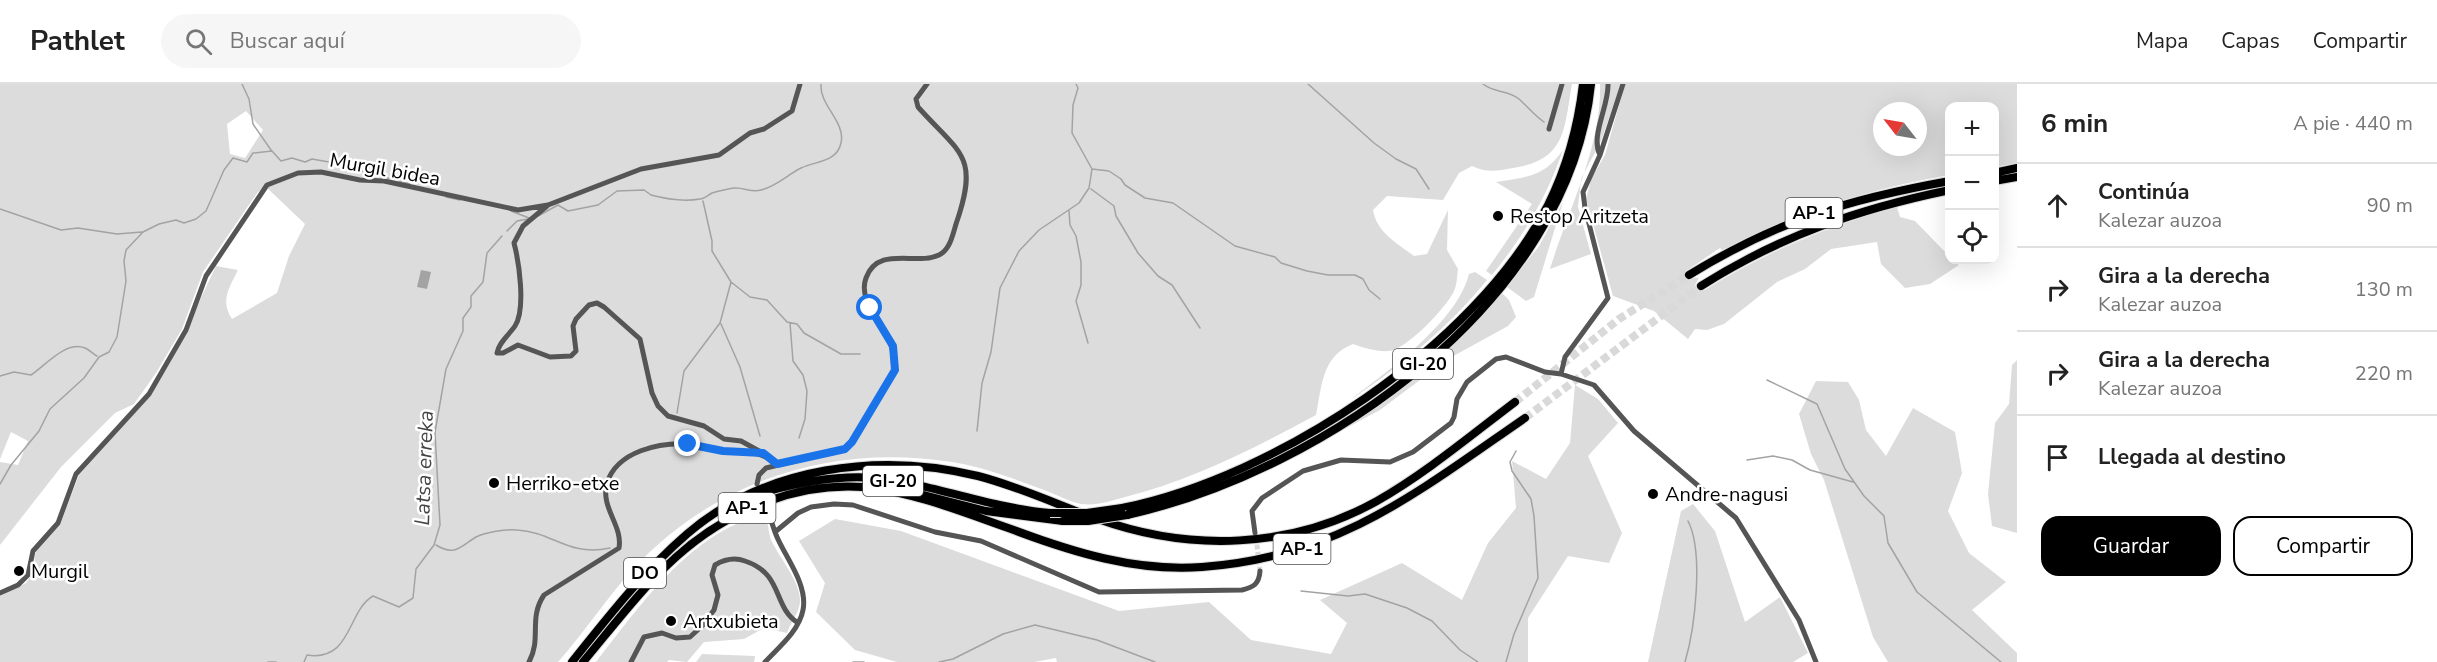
<!DOCTYPE html>
<html lang="es">
<meta charset="utf-8">
<style>
body{margin:0;font-family:"Nunito Sans",sans-serif;background:#f6f6f6;color:#222}
.controls{position:absolute;right:18px;top:18px;display:grid;overflow:hidden;border-radius:12px;box-shadow:0 6px 24px #0002}
.controls button{width:54px;height:54px;display:grid;place-items:center;padding:0;border:0;border-bottom:2px solid #e0e0e0;background:#fff;color:#222;font:30px sans-serif}
.compass{position:absolute;left:1873px;top:18px;width:54px;height:54px;border-radius:50%;background:#fff;box-shadow:0 6px 24px #0002;rotate:301deg}
.stop{position:absolute;width:18px;height:18px;margin:-14px;border:4px solid #1a73e8;border-radius:50%;background:#fff}
.stop.end{background:#1a73e8;border-color:#fff;box-shadow:0 2px 6px #0008}
.list{margin:0;padding:0;list-style:none}
h2{display:flex;justify-content:space-between;align-items:center;height:78px;margin:0;padding:0 24px;font-size:26px}
h2 small{font-size:20px;font-weight:400;color:#767676}
.list li{display:grid;grid-template-columns:39px 1fr auto;gap:18px;align-items:center;box-sizing:border-box;height:84px;padding:0 24px;border-top:2px solid #e0e0e0}
.list b{display:block;font-size:22px;white-space:nowrap}
.list p{margin:0;font-size:20px;white-space:nowrap;color:#767676}
.list em{font-size:20px;font-style:normal;color:#767676}
.actions{display:flex;gap:12px;padding:18px 24px}
.actions a{flex:1;padding:14px 0;border:2px solid #000;border-radius:18px;text-align:center;font-size:21px;color:#000}
.actions .main{background:#000;color:#fff}
.icon{flex:none;width:33px;height:33px;fill:none;stroke:currentColor;stroke-width:2;stroke-linecap:round;stroke-linejoin:round}
.map{position:relative;flex:none;width:2017px;height:578px;overflow:hidden}
header{display:flex;align-items:center;gap:36px;box-sizing:border-box;height:84px;padding:0 30px;background:#fff;border-bottom:2px solid #e0e0e0}
header strong{font-size:28px}
nav{display:flex;gap:33px;margin-inline-start:auto;font-size:21px}
.search{width:420px;height:54px;background:#f6f6f6;display:flex;align-items:center;gap:15px;box-sizing:border-box;padding:0 21px;border-radius:33px;color:#767676;font-size:22px}
main{display:flex}
aside{flex:1;background:#fff}
.map>svg:first-child{display:block}
.green{fill:#dcdcdc;fill-rule:evenodd}
.water{fill:#a3a3a3}
.lines{fill:none;stroke-linecap:round;stroke-linejoin:round}
.stream{stroke:#a3a3a3;stroke-width:1.5}
.minor-tunnel{stroke:#d9d9d9;stroke-width:5;stroke-dasharray:5 2.5;stroke-linecap:butt}
.highway-tunnel{stroke:#d9d9d9;stroke-width:8;stroke-dasharray:8 4;stroke-linecap:butt}
.highway-casing{stroke:#dbdbdb;stroke-width:10}
.minor{stroke:#555;stroke-width:5}
.highway{stroke:#000;stroke-width:8}
.highway-bridge-casing{stroke:#dbdbdb;stroke-width:10;stroke-linecap:butt}
.highway-bridge{stroke:#000;stroke-width:8}
.route{stroke:#1a73e8;stroke-width:8}
.poi-dot{fill:#000;stroke:#fff;stroke-width:2}
.labels{text-anchor:middle;stroke-width:5;stroke-linejoin:round;paint-order:stroke}
.shield{fill:#fff;stroke:#4c4c4c;stroke-width:1.5}
.shield-label{font-size:18px;font-weight:bold;fill:#000}
.street-label{font-size:20px;fill:#000;stroke:#fff}
.poi-label{font-size:20px;fill:#000;stroke:#fff;text-anchor:start}
.water-label{font-size:21px;font-style:italic;fill:#444;stroke:#fff}
</style>
<header>
<strong>Pathlet</strong>
<div class="search"><svg class="icon" aria-label="search" viewBox="0 0 24 24"><circle cx="10" cy="10" r="6"/><path d="M15 15l6 6"/></svg>Buscar aquí</div>
<nav><a>Mapa</a><a>Capas</a><a>Compartir</a></nav>
</header>
<main>
<div class="map">
<svg width="2017" height="578" viewBox="0 0 2017 578">
<rect width="100%" height="100%" fill="#fff"/>
<path class="green" d="M0,0H1572C1564,46 1566,76 1513,84C1497,87 1487,89 1472,82L1459,89L1443,116L1387,112L1373,126C1377,149 1397,159 1414,172L1427,170L1448,126L1447,166L1458,185C1457,192 1457,201 1454,207C1446,224 1407,265 1389,267C1377,268 1364,264 1353,260C1322,272 1322,301 1316,331C1255,364 1193,396 1125,413C1111,417 1096,422 1081,420C1070,418 1057,411 1047,407C1017,396 984,383 952,378C832,359 715,396 632,486C605,516 584,549 558,578H0V512L26,499L33,489L35,471L38,463L61,438L79,391L149,313L170,279L216,182L238,186C229,204 220,217 232,235L277,209L289,172L305,140L265,102L257,109L203,188L182,245L156,289L134,320L115,329L61,383L0,461V378L18,381L28,357L11,348L0,375ZM246,27L263,46L245,74L230,70L227,40Z
M1600,0H1621L1601,57L1581,95L1578,123L1591,170L1550,185C1568,126 1602,63 1600,0Z
M1625,0H2017V79L1995,83L1994,22H1950L1949,91C1869,105 1795,128 1722,166L1720,164L1686,187L1689,193L1699,194L1695,201L1698,206H1705C1765,168 1829,142 1897,123L1900,133L1915,137L1949,172L1950,176L1959,181L1930,200L1905,204L1881,180L1877,158L1831,165L1805,185L1777,198L1724,240L1707,246L1695,245L1688,255L1654,227L1613,212L1586,115L1591,95L1605,71ZM1882,27H1918V63H1882Z
M1563,66C1547,113 1523,153 1492,191L1486,187L1532,120L1496,98C1527,93 1544,93 1563,66Z
M1563,118L1534,213L1526,217L1507,203L1539,162Z
M1475,188L1487,196C1449,243 1400,283 1350,316C1388,287 1457,238 1469,190Z
M1502,209L1509,216L1516,233L1508,242L1448,275L1380,326L1324,356C1391,315 1448,266 1502,209Z
M2017,276V449L1992,442L1988,410L1995,339L2009,320L2012,281Z
M1816,297L1848,298L1859,316L1866,346L1886,372L1913,324L1955,348L1962,389L1948,427L1969,469L2006,498L1972,526L2017,569V578H1888L1873,553L1824,396L1811,370L1799,330Z
M1575,301L1598,315L1618,339L1588,372L1622,449L1609,479L1568,472L1528,534V578H1057L1056,574L1034,578H897L855,566L816,528L825,499L799,457L835,435L901,447L1119,527L1209,518L1251,556L1331,570L1347,539L1320,516L1402,479L1462,516L1488,459L1516,424L1512,377L1546,395L1570,359Z
M1693,420L1715,447L1745,538L1780,513L1808,569L1793,578H1648L1681,427Z
M763,431C769,439 768,444 770,453C776,471 806,502 799,523C797,531 790,540 787,549L764,544L744,555L704,558L687,578L669,576L667,578H596C640,522 690,448 763,431Z
M702,570L755,572L754,578H696Z"/>
<path class="water" d="M421,186L431,188L427,205L417,203Z"/>
<g class="lines">
<path class="stream" d="M242,0L249,15L253,40L271,66
M1308,0L1374,59L1396,75L1416,85L1429,105
M1483,0C1494,9 1508,6 1519,15C1527,22 1534,31 1544,38
M1092,85L1109,87L1121,95L1125,101L1145,114L1173,119L1235,162L1275,173L1281,179L1307,187L1328,191H1355L1363,195L1369,206L1380,215
M1091,105L1114,122L1116,132L1138,169L1158,192L1172,201L1200,244
M446,113L460,116
M703,117L712,157V167L731,198L750,213L767,216L787,238L797,240L804,249L841,270H860
M0,125L61,146L78,144L117,150L142,148
M511,127L529,134
M1069,127L1070,141L1076,152L1081,178V201L1076,217L1088,259
M538,132L558,121L568,127L598,121L617,107L644,106L651,111C666,115 683,118 700,115C705,115 708,111 712,109C719,107 727,105 734,104C744,103 751,109 761,106C777,102 787,91 801,84C816,77 837,78 841,59C846,38 819,21 821,0
M507,147L517,137L528,135
M790,239L793,277L803,291L807,307L805,335L799,354
M721,240L740,283L760,352
M0,292L14,288L31,291C45,282 66,256 85,264C90,266 93,270 97,272
M1767,296L1817,320L1845,385L1864,412L1884,432L1888,459L1917,508L2001,578
M677,329L684,287L720,239L731,198
M977,347L982,299L991,268L1000,204L1019,167L1039,146L1079,119L1089,104L1092,85L1072,49L1073,21L1078,4L1076,0
M1747,376L1773,372L1792,376L1810,386L1853,398
M0,400L11,381L39,347L50,325L84,294L99,273L109,268L117,253L126,197L124,177L126,166L143,148L159,140L176,136L184,139L196,135L206,127L224,86L233,74L247,78L253,69L272,67L281,77L292,74L305,78L312,75L329,78L410,100
M436,461C455,473 461,462 476,453C486,448 506,445 517,446C554,448 567,473 610,464
M1301,507L1348,512L1365,510L1407,524L1432,537L1460,566L1478,578
M268,578H276
M304,578L307,571C352,578 347,527 373,512L399,523L413,514L416,485L434,461L440,441L435,348L446,285L463,247V234L471,223V212L483,198L487,169L502,152
M853,578H864
M939,578L953,575L1003,550L1035,541L1097,556L1155,578
M1506,578L1514,550L1538,494L1534,432L1531,415L1512,387L1510,378L1516,367
M1685,578C1695,544 1704,468 1688,437"/>
<path class="minor-tunnel" d="M759,405L768,426
M1256,453L1260,487"/>
<path class="highway-tunnel" d="M1515,318L1619,235L1689,191
M1525,334L1701,202"/>
<defs>
<path id="highway" d="M1994,89L2017,84
M1994,97L2017,93
M1689,191C1777,137 1848,115 1950,97
M1701,202C1780,152 1858,125 1950,106
M765,408C801,398 837,391 874,394C934,400 990,424 1050,429
M912,408L986,427L1063,437
M1122,424C1276,393 1475,263 1548,121C1567,83 1578,43 1583,0
M1127,431C1325,387 1569,217 1591,0
M1098,435C1190,468 1291,465 1377,417C1426,389 1470,352 1515,318
M572,578C608,533 643,488 687,450C766,382 880,368 978,392C1013,401 1047,416 1081,429
M583,578C640,510 682,448 769,417C798,406 832,401 863,403C913,408 963,428 1011,445C1072,468 1136,488 1202,483C1337,474 1419,407 1525,334"/>
</defs>
<use href="#highway" class="highway-casing"/>
<path class="minor" d="M1549,45L1562,0
M1600,71C1590,52 1609,22 1608,0
M547,122L523,142L514,159C519,178 526,225 515,242C509,251 499,258 497,269H503L518,261L550,273L571,272L576,267L573,242L576,235L589,221L597,219L604,223L640,255L652,309L658,322L668,332L704,342L724,355L741,357L763,369
M1561,290L1565,273L1608,214L1585,124L1583,108L1600,71L1623,0
M757,400L759,391L766,384L845,365L852,359L895,286C899,250 855,223 866,194C878,161 916,182 939,171C950,166 953,150 956,140C980,71 960,70 918,23L916,15L927,0
M775,448L798,429L811,423L834,420L853,421L935,448L981,457L1099,508L1242,506C1254,503 1259,500 1260,487
M1255,449L1252,427L1262,414L1303,387L1341,376L1390,378L1413,368L1451,339L1454,333L1457,315L1467,298L1496,275L1506,273L1545,288L1561,290L1594,301L1634,347L1736,434L1799,536L1816,578
M0,509L18,501L28,491L33,467L58,439L76,390L149,310L186,246L206,192L267,101L298,89L321,88L360,96L384,97L518,126L548,121L641,85L719,71L750,49L764,45L792,27L800,0
M529,578C542,554 528,535 544,511L619,464C623,441 600,424 607,399C617,367 660,358 689,360C701,361 713,366 725,367C747,369 759,366 777,380
M631,578L644,553L662,549L676,554L690,553L702,542L714,526L718,511L712,491L715,481C725,475 734,473 745,477C784,490 772,522 798,539
M765,578C779,563 799,547 803,526C808,501 786,474 777,453C773,444 771,435 768,426"/>
<use href="#highway" class="highway"/>
<defs>
<path id="highway-bridge" d="M1050,429H1087L1122,424
M1063,437H1088L1127,431"/>
</defs>
<use href="#highway-bridge" class="highway-bridge-casing"/>
<use href="#highway-bridge" class="highway-bridge"/>
</g>
<g class="lines">
<path class="route" d="M688,360L723,367L763,369L777,380L845,365L852,358L895,286L893,262L870,224"/>
</g>
<g class="poi-dot">
<circle cx="1498" cy="132" r="6"/>
<circle cx="494" cy="399" r="6"/>
<circle cx="1653" cy="410" r="6"/>
<circle cx="19" cy="487" r="6"/>
<circle cx="671" cy="537" r="6"/>
</g>
<g class="labels">
<g class="shield">
<rect x="1785.5" y="114" width="57" height="30" rx="4.5"/>
<rect x="1393" y="265" width="60" height="30" rx="4.5"/>
<rect x="863" y="382" width="60" height="30" rx="4.5"/>
<rect x="718.5" y="409" width="57" height="30" rx="4.5"/>
<rect x="1273.5" y="450" width="57" height="30" rx="4.5"/>
<rect x="624" y="474" width="42" height="30" rx="4.5"/>
</g>
<g class="shield-label">
<text x="1814" y="135">AP-1</text>
<text x="1423" y="286">GI-20</text>
<text x="893" y="403">GI-20</text>
<text x="747" y="430">AP-1</text>
<text x="1302" y="471">AP-1</text>
<text x="645" y="495">DO</text>
</g>
<g class="street-label">
<text transform="translate(385 85) rotate(10)" y="7">Murgil bidea</text>
</g>
<g class="poi-label">
<text x="1510" y="139">Restop Aritzeta</text>
<text x="506" y="406">Herriko-etxe</text>
<text x="1665" y="417">Andre-nagusi</text>
<text x="31" y="494">Murgil</text>
<text x="683" y="544">Artxubieta</text>
</g>
<g class="water-label">
<text transform="translate(424 384) rotate(-88)" y="7">Latsa erreka</text>
</g>
</g>
</svg>
<div class="controls">
<button>+</button>
<button>−</button>
<button><svg class="icon" aria-label="locate" viewBox="0 0 24 24"><circle cx="12" cy="12" r="6"/><path d="M12 2v4M12 18v4M2 12h4M18 12h4"/></svg></button>
</div>
<svg class="compass" viewBox="-18 -18 36 36"><path d="M0-13l5 13h-10z" fill="#e53935"/><path d="M0 13l5-13h-10z" fill="#767676"/></svg>
<div class="stop" style="left:870px;top:224px"></div>
<div class="stop end" style="left:688px;top:360px"></div>
</div>
<aside>
<h2>6 min<small>A pie · 440 m</small></h2>
<ul class="list">
<li><svg class="icon" aria-label="ahead" viewBox="0 0 24 24"><path d="M12 20V5M6 11l6-6 6 6"/></svg><div><b>Continúa</b><p>Kalezar auzoa</p></div><em>90 m</em></li>
<li><svg class="icon" aria-label="right" viewBox="0 0 24 24"><path d="M7 20v-9h11M14 6l5 5-5 5"/></svg><div><b>Gira a la derecha</b><p>Kalezar auzoa</p></div><em>130 m</em></li>
<li><svg class="icon" aria-label="right" viewBox="0 0 24 24"><path d="M7 20v-9h11M14 6l5 5-5 5"/></svg><div><b>Gira a la derecha</b><p>Kalezar auzoa</p></div><em>220 m</em></li>
<li><svg class="icon" aria-label="arrive" viewBox="0 0 24 24"><path d="M6 21V4h12l-3 4 3 4H6"/></svg><div><b>Llegada al destino</b></div></li>
</ul>
<div class="actions"><a class="main">Guardar</a><a>Compartir</a></div>
</aside>
</main>
